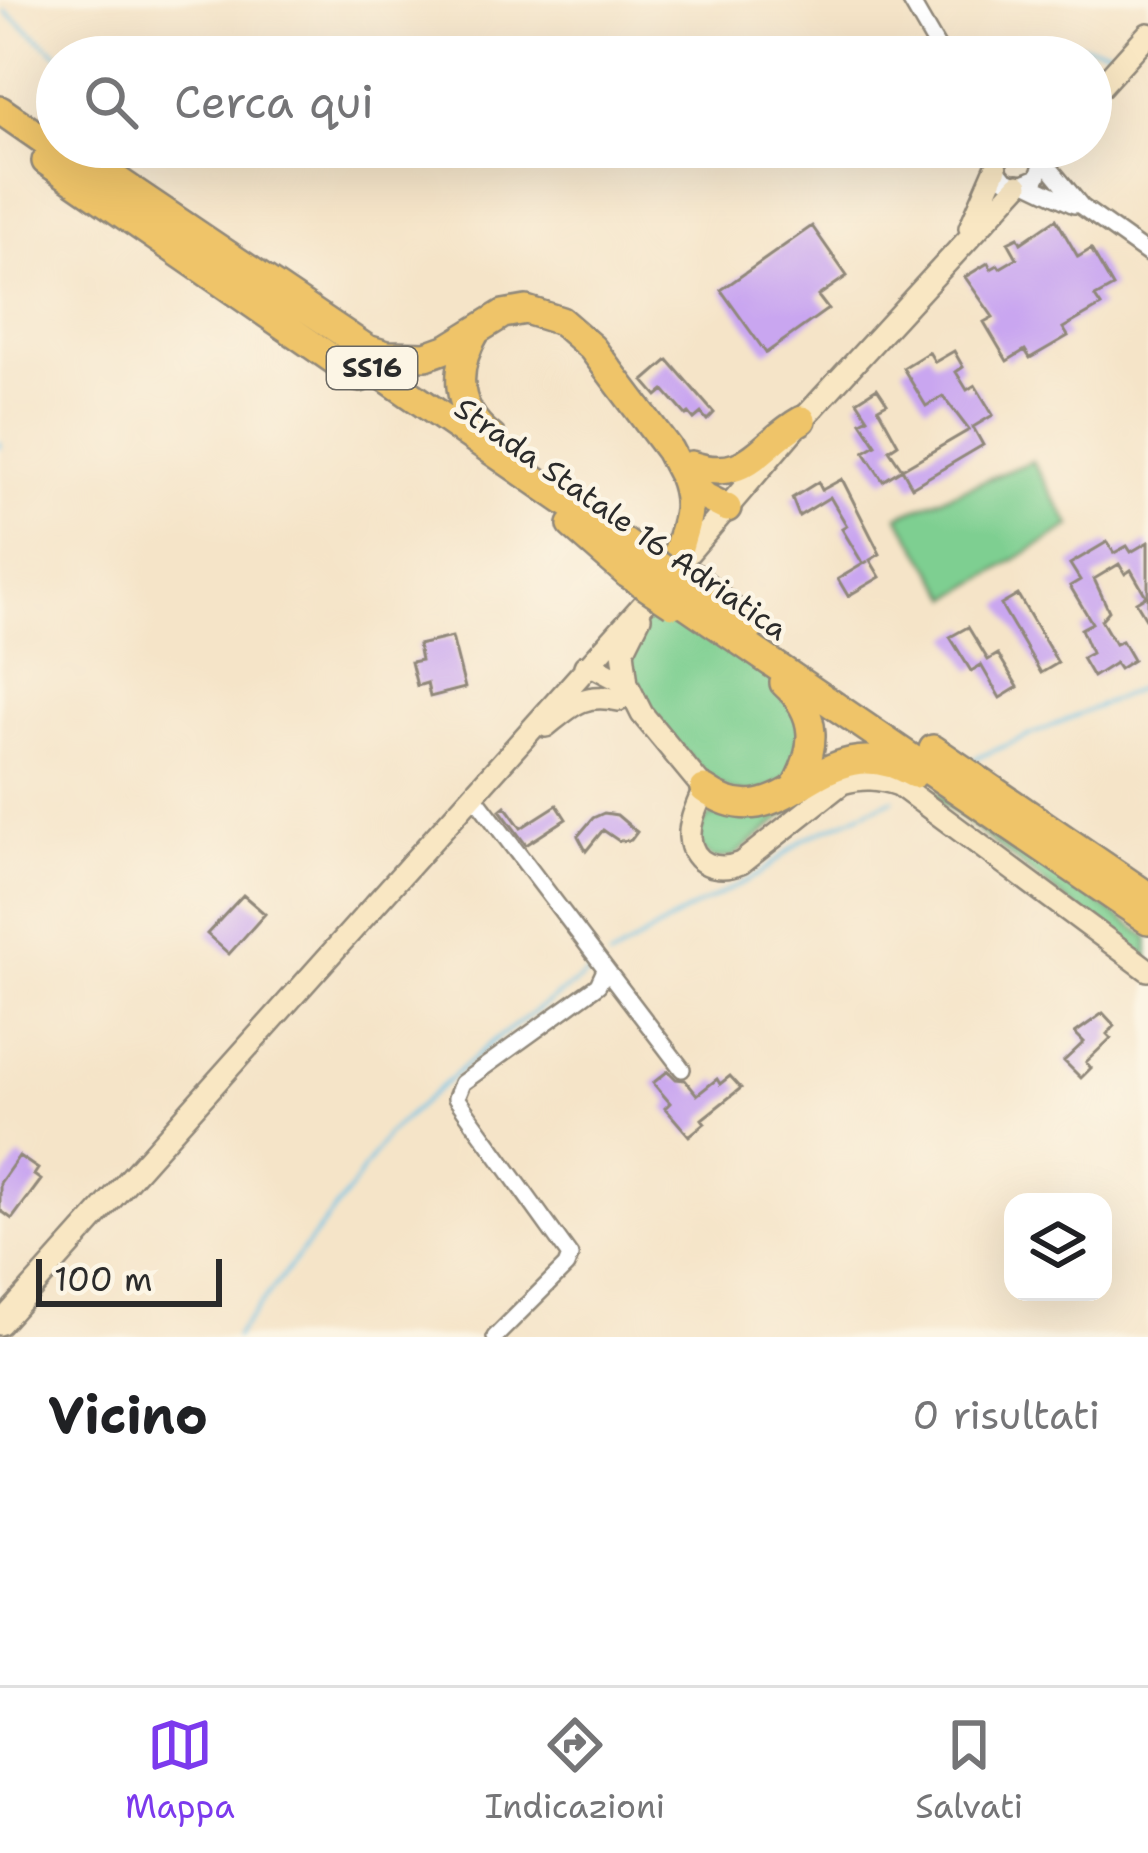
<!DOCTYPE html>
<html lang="it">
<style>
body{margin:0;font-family:"Shantell Sans",sans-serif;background:#f6f6f6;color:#202124}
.controls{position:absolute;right:36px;bottom:36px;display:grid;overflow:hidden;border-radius:24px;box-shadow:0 12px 48px #0002}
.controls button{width:108px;height:108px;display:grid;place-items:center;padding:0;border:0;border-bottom:3px solid #e0e0e0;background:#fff;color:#202124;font:60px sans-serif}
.scale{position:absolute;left:36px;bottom:30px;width:186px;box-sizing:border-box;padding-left:12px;border:6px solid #2b2b2b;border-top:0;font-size:33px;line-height:42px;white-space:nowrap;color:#2b2b2b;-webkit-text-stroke:9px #fcf5e5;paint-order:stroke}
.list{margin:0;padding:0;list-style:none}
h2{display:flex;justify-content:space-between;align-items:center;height:156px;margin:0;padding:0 48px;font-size:51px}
h2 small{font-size:39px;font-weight:400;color:#757577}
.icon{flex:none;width:66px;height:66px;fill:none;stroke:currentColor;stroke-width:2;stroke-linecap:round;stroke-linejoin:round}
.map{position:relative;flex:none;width:1148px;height:1337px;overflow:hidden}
.search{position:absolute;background:#fff;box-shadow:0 12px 48px #0002;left:36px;right:36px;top:36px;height:132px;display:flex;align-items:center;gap:30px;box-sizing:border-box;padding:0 42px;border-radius:66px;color:#757577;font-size:45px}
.sheet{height:348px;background:#fff}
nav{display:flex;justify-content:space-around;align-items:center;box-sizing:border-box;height:168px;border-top:3px solid #e0e0e0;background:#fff;font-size:33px;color:#757577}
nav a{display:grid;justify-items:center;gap:6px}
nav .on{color:#7c3aed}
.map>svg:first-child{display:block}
.green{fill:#7ecf91;stroke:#547d5e;stroke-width:3}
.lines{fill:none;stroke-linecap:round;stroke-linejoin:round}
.stream{stroke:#69c1e7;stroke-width:3}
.building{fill:#c9a6f0}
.street-casing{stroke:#90887a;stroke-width:20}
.secondary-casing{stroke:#90887a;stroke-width:26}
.highway-casing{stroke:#90887a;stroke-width:32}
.street{stroke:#fff;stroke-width:15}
.secondary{stroke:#f9e7c3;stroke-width:21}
.highway{stroke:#efc469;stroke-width:27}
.highway-bridge-casing{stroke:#90887a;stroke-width:32;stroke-linecap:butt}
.highway-bridge{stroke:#efc469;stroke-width:27}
.labels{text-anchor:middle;stroke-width:9;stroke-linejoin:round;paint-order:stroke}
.shield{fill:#fcf5e5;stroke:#6a6863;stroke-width:3}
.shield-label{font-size:27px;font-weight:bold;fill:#2b2b2b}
.street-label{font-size:30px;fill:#2b2b2b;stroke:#fcf5e5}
</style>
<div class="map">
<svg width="1148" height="1337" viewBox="0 0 1148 1337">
<rect width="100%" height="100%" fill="#fcf5e5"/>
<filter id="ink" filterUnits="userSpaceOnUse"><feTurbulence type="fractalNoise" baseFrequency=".00833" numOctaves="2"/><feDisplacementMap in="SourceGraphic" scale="24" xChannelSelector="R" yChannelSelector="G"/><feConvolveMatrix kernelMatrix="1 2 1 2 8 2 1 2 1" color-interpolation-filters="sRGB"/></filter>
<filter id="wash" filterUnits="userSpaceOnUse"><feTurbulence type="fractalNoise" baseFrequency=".004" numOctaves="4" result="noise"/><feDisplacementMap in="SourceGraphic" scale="48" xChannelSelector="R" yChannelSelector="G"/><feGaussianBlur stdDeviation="2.7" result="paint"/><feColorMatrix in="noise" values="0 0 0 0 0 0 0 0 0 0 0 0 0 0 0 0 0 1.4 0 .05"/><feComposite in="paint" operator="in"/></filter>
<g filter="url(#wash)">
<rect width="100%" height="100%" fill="#f5e4c8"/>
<path class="green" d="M1032,461L1071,526L951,598L898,516Z
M658,601L783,685L805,718L791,775C775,786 760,796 740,793C705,789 630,694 630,660C630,641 646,616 658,601Z
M872,761L889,764L920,780L1148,937V960L1088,918L930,793L893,771L856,768L835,775L733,857L713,859L702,850L698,834L707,817C728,810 751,817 773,810C814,796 815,764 872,761Z"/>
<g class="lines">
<path class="stream" d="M5,11L61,57
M994,57C1034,35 1072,43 1115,51
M0,442V448
M972,760L1148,685
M609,959L678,916L760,874L804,839L894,799
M235,1337L350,1190L388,1133L493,1041L596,968"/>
</g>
<g id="blocks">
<path class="building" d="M1056,219L1078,257L1091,249L1113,287L1095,297L1101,306L1063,328L1068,336L1030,358L1025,350L1007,361L984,322L993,317L965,277L988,263L991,269L998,265L1000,268L1017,258L1008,242L1018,237L1021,243Z
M812,226L847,276L818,296L828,309L766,353L721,290Z
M954,351L963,367L956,372L967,390L975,385L993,415L973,427L983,445L912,487L902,469L969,430L943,396L926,406L903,368L929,352L935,362Z
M668,360L714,413L707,420L701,413L694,419L689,413L686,415L664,390L657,396L644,381Z
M877,388L887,403L878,408L898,444L889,450L902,469L883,481L864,452L876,445L861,422L868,418L857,401Z
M842,479L880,554L870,560L880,577L848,596L838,579L868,561L863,564L842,529L847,526L830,497L799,516L792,498L818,482L822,490Z
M1107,542L1114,553L1127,546L1131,552L1148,542V622L1136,602L1146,596L1131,570L1125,574L1119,564L1094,579L1109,611L1101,620L1115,644L1122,641L1133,660L1119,669L1115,663L1093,677L1082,658L1091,653L1081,629L1092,623L1070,586L1080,580L1070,564Z
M1018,595L1058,663L1041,673L1001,605Z
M968,627L988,660L998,654L1018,687L1000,698L981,665L971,671L950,637Z
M452,637L465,688L430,697L427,683L417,686L411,662L421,660L418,645Z
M557,805L566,819L526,845L500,810L505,806L521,828Z
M604,813L617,815L637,832L631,840L619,841L603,830L586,851L578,836L593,818Z
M243,895L265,914L229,954L207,934Z
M1103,1013L1115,1026L1107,1034L1111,1038L1086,1062L1091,1068L1081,1078L1064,1061L1084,1042L1075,1033Z
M668,1071L676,1079L685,1080L697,1095L717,1079L720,1084L730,1076L741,1088L702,1119L705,1123L689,1136L665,1108L670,1103L653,1083Z
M19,1156L38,1169L34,1175L41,1180L12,1219L0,1210V1183Z"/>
</g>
</g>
<g filter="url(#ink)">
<use href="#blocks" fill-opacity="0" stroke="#90887a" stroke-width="3"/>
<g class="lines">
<defs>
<path id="street" d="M910,0L943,57
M999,147L996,168L1005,179L1018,185L1038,177L1045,155
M1045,162L1082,207L1148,254
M1028,183L1074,205
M472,793L682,1069
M495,1337L566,1266L570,1256L456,1098L462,1083L598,985L605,970"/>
<path id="secondary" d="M1091,97L1148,34
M1044,153L1054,147
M970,228L996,168
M585,666L597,668L627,684L642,714L704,789C698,804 689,821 690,837C692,866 719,872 741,863L842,783C863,777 878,778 899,785L1148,970
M627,684L623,651L640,617
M546,726C572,705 583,692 619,700
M0,1324L674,570L802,420L1018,185"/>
<path id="highway" d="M0,110L75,162
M68,147L367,349L387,355L426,356L448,348L503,314L526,310L561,321L592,348L669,450L682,475L705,497L727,508
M46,161L360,378
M476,331C453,370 454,409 492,438
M349,352L644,556
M691,465C748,484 759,444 802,420
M572,525L628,574
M674,570C679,531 698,515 682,475
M695,578L751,627
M680,600L1148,920
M784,683C819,715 817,748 795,787
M933,749L1148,896
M704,789C787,848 818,719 914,774"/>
</defs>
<use href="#street" class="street-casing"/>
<use href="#secondary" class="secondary-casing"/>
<use href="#highway" class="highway-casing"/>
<use href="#street" class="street"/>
<use href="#secondary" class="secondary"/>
<use href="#highway" class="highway"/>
<defs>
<path id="highway-bridge" d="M644,556L690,586
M628,574L673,604"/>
</defs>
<use href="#highway-bridge" class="highway-bridge-casing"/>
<use href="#highway-bridge" class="highway-bridge"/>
</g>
</g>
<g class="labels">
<rect class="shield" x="327" y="347" width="90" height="42" rx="9"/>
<g class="shield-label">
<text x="372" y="377">SS16</text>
</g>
<g class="street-label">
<text transform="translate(621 519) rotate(35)" y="10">Strada Statale 16 Adriatica</text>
</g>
</g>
</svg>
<div class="controls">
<button><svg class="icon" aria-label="layers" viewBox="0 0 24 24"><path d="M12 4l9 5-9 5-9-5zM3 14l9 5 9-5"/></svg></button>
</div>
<div class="scale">100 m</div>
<div class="search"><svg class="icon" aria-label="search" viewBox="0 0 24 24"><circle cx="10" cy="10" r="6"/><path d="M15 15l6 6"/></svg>Cerca qui</div>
</div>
<section class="sheet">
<h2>Vicino<small>0 risultati</small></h2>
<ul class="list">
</ul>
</section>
<nav>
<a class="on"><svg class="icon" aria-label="map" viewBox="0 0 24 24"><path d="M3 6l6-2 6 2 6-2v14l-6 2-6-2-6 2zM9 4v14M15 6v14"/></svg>Mappa</a>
<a><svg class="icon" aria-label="directions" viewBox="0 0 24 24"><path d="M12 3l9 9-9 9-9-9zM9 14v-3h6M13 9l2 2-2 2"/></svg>Indicazioni</a>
<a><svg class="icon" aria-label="saved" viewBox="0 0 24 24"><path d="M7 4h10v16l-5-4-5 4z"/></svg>Salvati</a>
</nav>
